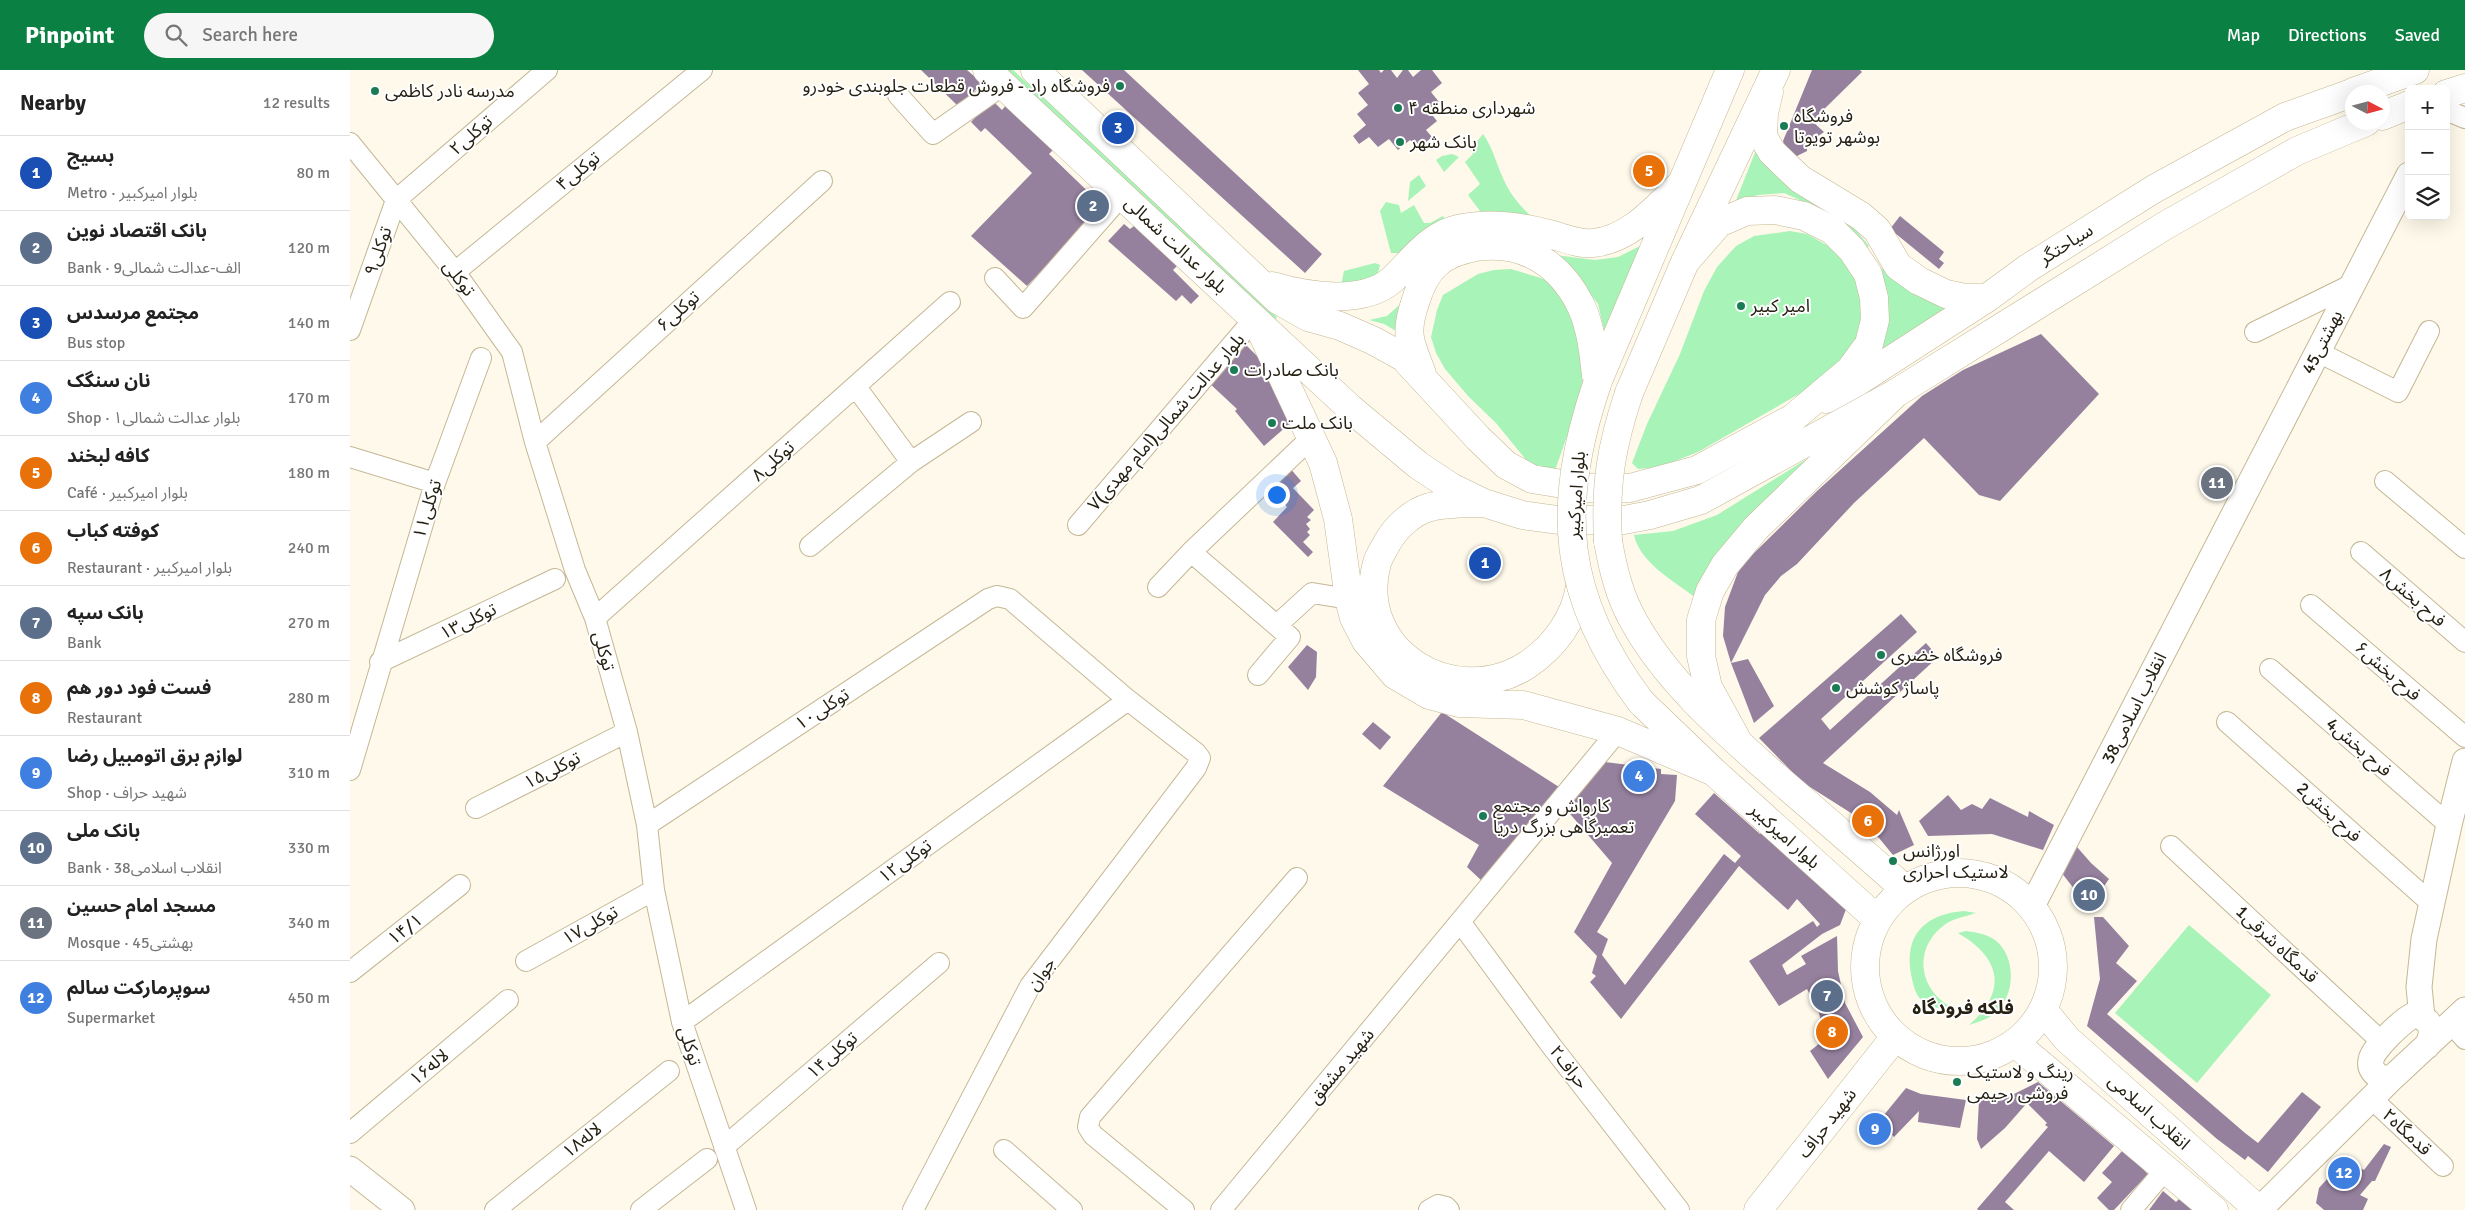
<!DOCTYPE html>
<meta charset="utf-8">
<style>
body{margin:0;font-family:Signika,"Noto Sans Arabic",sans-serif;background:#f6f6f6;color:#222}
.controls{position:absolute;right:15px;top:15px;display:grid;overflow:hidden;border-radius:8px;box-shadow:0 5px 20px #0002}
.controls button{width:45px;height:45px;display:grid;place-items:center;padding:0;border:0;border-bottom:1px solid #e0e0e0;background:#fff;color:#222;font:25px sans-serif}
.compass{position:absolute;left:1995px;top:15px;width:45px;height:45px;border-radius:50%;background:#fff;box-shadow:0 5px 20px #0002;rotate:96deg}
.you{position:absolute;left:926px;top:424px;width:18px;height:18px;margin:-12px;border:4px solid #fff;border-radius:50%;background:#1a73e8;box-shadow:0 0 0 8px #1a73e833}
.badge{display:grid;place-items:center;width:32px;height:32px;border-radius:50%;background:#0b8043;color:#fff;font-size:16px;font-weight:700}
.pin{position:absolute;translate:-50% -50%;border:2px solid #fff;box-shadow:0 1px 5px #0006}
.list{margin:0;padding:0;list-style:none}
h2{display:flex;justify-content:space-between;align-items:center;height:65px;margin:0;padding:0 20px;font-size:21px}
h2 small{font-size:16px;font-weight:400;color:#767676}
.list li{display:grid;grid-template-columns:32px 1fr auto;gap:15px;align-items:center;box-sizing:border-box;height:75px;padding:0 20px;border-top:1px solid #e0e0e0}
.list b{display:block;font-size:19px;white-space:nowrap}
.list p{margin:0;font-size:16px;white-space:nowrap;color:#767676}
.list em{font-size:16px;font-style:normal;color:#767676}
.icon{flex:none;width:28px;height:28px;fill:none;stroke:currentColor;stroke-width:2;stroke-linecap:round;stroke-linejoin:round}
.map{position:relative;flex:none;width:2115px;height:1140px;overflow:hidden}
header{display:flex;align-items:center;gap:30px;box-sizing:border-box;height:70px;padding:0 25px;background:#0b8043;color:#fff}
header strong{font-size:24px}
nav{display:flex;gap:28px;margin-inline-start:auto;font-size:18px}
.search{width:350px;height:45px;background:#f6f6f6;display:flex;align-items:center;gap:12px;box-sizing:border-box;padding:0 18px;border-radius:28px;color:#767676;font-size:19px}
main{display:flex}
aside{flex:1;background:#fff}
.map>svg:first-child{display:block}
.green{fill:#a8f3b7}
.building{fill:#95819e}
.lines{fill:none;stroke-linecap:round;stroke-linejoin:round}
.minor-casing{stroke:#c4b794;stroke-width:22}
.tertiary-casing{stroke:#c4b794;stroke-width:27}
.secondary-casing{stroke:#c4b794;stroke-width:29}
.primary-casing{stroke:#c4b794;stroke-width:29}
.minor{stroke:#fff;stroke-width:20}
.tertiary{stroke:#fff;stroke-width:25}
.secondary{stroke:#fff;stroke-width:28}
.primary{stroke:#fff;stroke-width:28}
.primary-bridge-casing{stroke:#c4b794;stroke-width:29;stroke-linecap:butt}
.primary-bridge{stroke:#fff;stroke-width:28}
.poi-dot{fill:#1a7c55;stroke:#fff;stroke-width:2}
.labels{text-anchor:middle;stroke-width:4;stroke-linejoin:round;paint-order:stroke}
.poi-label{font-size:18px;fill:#262113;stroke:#fff;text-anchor:start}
.street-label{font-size:18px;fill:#262113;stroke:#fff}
.neighbourhood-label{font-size:19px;font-weight:bold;fill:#262113;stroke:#fff}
</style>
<header>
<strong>Pinpoint</strong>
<div class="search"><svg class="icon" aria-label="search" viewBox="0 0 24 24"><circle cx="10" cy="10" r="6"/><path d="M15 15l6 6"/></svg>Search here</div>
<nav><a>Map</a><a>Directions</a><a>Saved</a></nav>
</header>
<main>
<aside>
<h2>Nearby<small>12 results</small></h2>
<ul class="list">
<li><span class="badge" style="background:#1a4fb4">1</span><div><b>بسیج</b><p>Metro · بلوار امیرکبیر</p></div><em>80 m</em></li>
<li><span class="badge" style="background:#5c6f8a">2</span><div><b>بانک اقتصاد نوین</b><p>Bank · 9الف-عدالت شمالی</p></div><em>120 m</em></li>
<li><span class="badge" style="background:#1a4fb4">3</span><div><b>مجتمع مرسدس</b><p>Bus stop</p></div><em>140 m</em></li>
<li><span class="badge" style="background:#3f7fe0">4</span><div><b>نان سنگک</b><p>Shop · بلوار عدالت شمالی۱</p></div><em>170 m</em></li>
<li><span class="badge" style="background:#e8710a">5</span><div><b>کافه لبخند</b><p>Café · بلوار امیرکبیر</p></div><em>180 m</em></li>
<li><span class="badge" style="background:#e8710a">6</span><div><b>کوفته کباب</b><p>Restaurant · بلوار امیرکبیر</p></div><em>240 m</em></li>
<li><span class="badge" style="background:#5c6f8a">7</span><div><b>بانک سپه</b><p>Bank</p></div><em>270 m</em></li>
<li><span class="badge" style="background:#e8710a">8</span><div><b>فست فود دور هم</b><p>Restaurant</p></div><em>280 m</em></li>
<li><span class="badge" style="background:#3f7fe0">9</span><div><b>لوازم برق اتومبیل رضا</b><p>Shop · شهید حراف</p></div><em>310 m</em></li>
<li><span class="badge" style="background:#5c6f8a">10</span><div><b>بانک ملی</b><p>Bank · 38انقلاب اسلامی</p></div><em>330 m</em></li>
<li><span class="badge" style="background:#6b7280">11</span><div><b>مسجد امام حسین</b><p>Mosque · بهشتی45</p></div><em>340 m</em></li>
<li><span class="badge" style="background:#3f7fe0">12</span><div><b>سوپرمارکت سالم</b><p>Supermarket</p></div><em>450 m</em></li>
</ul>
</aside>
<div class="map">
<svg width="2115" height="1140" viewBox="0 0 2115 1140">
<rect width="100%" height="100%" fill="#fef9ea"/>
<path class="green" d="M650,0H663L802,127L927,247L925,250Z
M1133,64C1143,78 1146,93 1153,108C1159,123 1170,136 1182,147L1133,145L1118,125L1130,114L1115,92L1123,84L1120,80Z
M1406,80L1504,158L1519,176L1513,180L1483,145L1434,123L1408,125L1385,133Z
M1102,84L1109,87L1094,102L1086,90L1092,86Z
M1069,105L1076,116L1058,131L1060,112Z
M1036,132L1049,135L1051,143L1064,135L1074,153H1080L1093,146L1098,153L1050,183H1041L1030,141Z
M1440,161L1457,164L1489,182L1512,214L1511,255L1501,281L1456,320L1348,382L1310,397L1288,399L1282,393L1297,354L1330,284L1354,221L1367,197L1386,176L1404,166Z
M1298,172L1256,269L1248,234L1223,201L1197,184L1245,190L1268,187Z
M1025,193L1030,195L1027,207L991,215L994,201Z
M1529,197L1562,217L1603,237L1523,291C1532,255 1543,233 1529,197Z
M1161,199L1194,209L1210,223L1221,239L1236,290L1232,324L1204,403L1181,396L1146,353L1119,327L1095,299L1086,283L1081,267L1087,240L1093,225L1128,204L1144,200Z
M1056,229L1046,261L1034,254L1019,250L1037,246Z
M1479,375L1346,528C1324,511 1290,493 1284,465L1323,461L1367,445Z
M1614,841L1626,843C1617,846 1606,848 1597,853C1561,877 1568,923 1606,939C1596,939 1582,939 1573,932C1565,925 1563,914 1561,904C1554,865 1575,844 1614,841Z
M1839,855L1921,925L1847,1013L1765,943Z
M1616,861C1625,862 1637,864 1645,870C1666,886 1666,924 1646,942C1639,949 1628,952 1619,955C1658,921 1651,888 1608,863Z"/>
<path class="building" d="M571,0H617L632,13L609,37Z
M732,0H774L972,184L955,203Z
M1008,0H1029L1031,3L1034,0H1041L1047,8L1053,0H1058L1063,7L1071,0H1082L1092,13L1081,22L1089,32L1078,40L1087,51L1076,60L1082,67L1068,79L1060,70L1048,80L1039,69L1028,77L1019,67L1009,74L1003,66L1016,55L1007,44L1018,35L1008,23L1019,14Z
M1462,0H1510L1512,2L1462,51L1474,62L1457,74V81L1439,90L1433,71Z
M642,30L652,40L656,35L703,80L699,84L753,136L677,216L621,166L682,103L635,58L631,62L621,52Z
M1550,146L1594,182L1589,189L1594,193L1589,199L1540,159Z
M774,154L780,159L784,156L827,196L823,200L849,226L841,234L832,225L826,231L758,171Z
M1691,264L1749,324L1650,431L1629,425L1574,368L1504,433L1447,494L1431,506L1415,525L1381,593L1373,566L1375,537L1388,502L1404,483L1467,421L1572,326L1613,300Z
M894,273L911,290L945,349L914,376L885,341L887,339L857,311Z
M939,397L951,411L943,418L964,440L957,447L961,450L956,454L960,459L957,462L960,465L953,472L963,482L958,487L923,452L937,437L918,416Z
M1551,544L1567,562L1471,649L1480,660L1576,573L1588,587L1473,693L1520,722L1547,745L1549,740L1564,775L1543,785L1529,768L1501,743L1452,712L1409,668Z
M957,575L967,582L966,607L958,620L938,597Z
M1398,589L1424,636L1404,653L1381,593Z
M1092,642L1209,717L1132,811L1117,797L1129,775L1033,716Z
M1023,652L1041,667L1030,680L1012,664Z
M1255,692L1311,699V704L1327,705L1325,731L1247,862L1258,869L1252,885L1275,915L1374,784L1385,793L1391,786L1345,744L1364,723L1410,764L1413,761L1498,834L1490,855L1472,864L1432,895L1437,905L1456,894L1451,886L1487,866L1488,901L1495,933L1513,967L1478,1009L1460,981L1475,969L1469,943L1457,919L1429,936L1399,891L1463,851L1467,857L1470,854L1447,829L1438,840L1389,796L1271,949L1240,912L1246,906L1242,903L1247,886L1224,862L1262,793L1215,738Z
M1598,725L1611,740L1622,734L1632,739L1640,728L1678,747L1679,741L1704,755L1693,780L1642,764L1578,766L1569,751Z
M1727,777L1741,793L1759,809L1739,838L1711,802Z
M1744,847H1753L1779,876L1766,893L1787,911L1757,944L1895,1063L1908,1073L1952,1022L1971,1037L1918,1102L1898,1086L1895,1090L1867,1069L1737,956L1750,909Z
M1688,1012L1764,1076L1734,1112L1699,1081L1655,1132L1664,1140H1628L1627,1139L1698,1057L1695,1055L1697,1053L1677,1033L1655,1058L1631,1079L1627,1069L1629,1030H1644L1658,1027Z
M1556,1018L1571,1024L1616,1030L1610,1058L1568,1052L1569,1041L1544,1067L1529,1051Z
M2034,1074L2041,1077L2025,1111H2022L2010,1125L2018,1129L2013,1140H1974L1966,1133L1969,1118L1995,1089L2014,1100Z
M1773,1080L1798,1104L1764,1140H1759L1747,1128L1762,1112L1752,1103Z
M1813,1121L1826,1132L1830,1128L1844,1140H1799Z"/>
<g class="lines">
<defs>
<path id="minor" d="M548,25L583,64L653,15
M2096,40L2115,48
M0,73L105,202L162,282L185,372L225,500L245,548L277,662L297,755L304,820L332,952L396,1140
M105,202L352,0
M645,208L673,238L772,125
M0,260L46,130L197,0
M1905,262L2003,214
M1968,282L2048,322L2079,261
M506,317L561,392
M185,372L472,111
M0,387L85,413
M2035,411L2115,478
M728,455L905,248
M460,476L561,392L621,352
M841,482L940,567L908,605
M2011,482L2115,572
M808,517L841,482L961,368
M1961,535L2115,667
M245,548L600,232
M927,555L962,523L999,529
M30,592L205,509
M1920,599L2099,755
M1877,652L2081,833
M0,700L85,413L131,288
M126,738L277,662
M297,755L638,529L647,526L660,529L778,630L846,683L850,688L846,698L680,916L563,1140
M1821,776L2033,973
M1111,853L1200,974L1329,1140
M176,891L304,820
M0,902L110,815
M332,952L778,630
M2101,953L2115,969
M2021,1028L2093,1096
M0,1063L158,930
M374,1077L589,893
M654,1080L722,1140
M145,1140L319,1001
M291,1140L357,1089
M834,1140L743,1065L738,1057L740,1047L947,808
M871,1140L1268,661
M1079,1140L1088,1135L1096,1137L1099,1140
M1781,1140L1815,1100"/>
<path id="tertiary" d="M1682,836L2059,105
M2072,947L2069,917L2074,869L2099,755L2115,691
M2077,976C2085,960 2082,949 2064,945C2053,950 2023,978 2021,990C2019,999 2026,1005 2033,1009L2043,1007L2115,940
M0,1099L52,1140
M1909,1140L2043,1007"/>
<path id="secondary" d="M1419,22L1414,43L1413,67L1422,82L1450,109L1511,146L1527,160L1548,196L1569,211L1596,224L1615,228H1637
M2003,22L2065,0
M2096,24L2115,18
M2032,46L2059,35
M1476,329L1507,312L1637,228L1678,198L1804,119L1935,47L2002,23
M1386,668L1358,617L1351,586V550L1360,521L1375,495L1406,458L1546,323L1816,155L1947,81L2016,52
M1693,940L1717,969L1909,1140
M1665,973L1864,1140
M1408,1140L1545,967"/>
<path id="primary" d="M637,0L1001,339L1068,395L1101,417L1134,433L1172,445L1208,450H1274L1300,445L1351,430L1546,323
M685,0L928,230L958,247L990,256L1024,271L1053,287L1128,368L1156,395L1182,409L1237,418H1280L1347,400L1443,348L1500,300L1519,274L1525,250L1524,228L1518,204L1502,180L1482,160L1454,146L1425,140L1397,141L1369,153L1335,192
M922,216C956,226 1014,236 1043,209C1062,191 1080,165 1108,159C1138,152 1169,156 1199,164C1212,167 1230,175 1243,173C1279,170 1306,138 1330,115
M912,263L973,393L988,449L999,529L1004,548L1016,571L1045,605L1079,625L1109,633L1173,635L1268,661L1364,702
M1072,304C1068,292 1062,280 1060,268C1058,257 1062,241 1066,230C1076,197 1092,183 1126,177C1173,170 1210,193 1231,236C1242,259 1244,289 1247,314
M1247,313L1380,0
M1279,323L1335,192L1426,0
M1132,433C1115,433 1097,433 1080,437C1062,442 1046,457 1037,473C1034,479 1029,486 1027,493C1003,581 1104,642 1177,595C1204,577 1225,549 1230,516
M1258,471C1263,499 1269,525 1283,550C1318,614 1378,664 1432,712C1473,747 1514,783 1555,819
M1291,632L1364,702L1527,849
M1515 897a94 94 0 1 1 188 0a94 94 0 1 1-188 0Z"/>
</defs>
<use href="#minor" class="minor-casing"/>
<use href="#tertiary" class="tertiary-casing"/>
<use href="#secondary" class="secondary-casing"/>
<use href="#primary" class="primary-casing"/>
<use href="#minor" class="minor"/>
<use href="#tertiary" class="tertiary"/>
<use href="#secondary" class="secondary"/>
<use href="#primary" class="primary"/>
<defs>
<path id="primary-bridge" d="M1247,314C1205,437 1212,527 1291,632
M1258,471C1255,414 1261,377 1279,323"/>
</defs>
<use href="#primary-bridge" class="primary-bridge-casing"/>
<use href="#primary-bridge" class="primary-bridge"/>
</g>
<g class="poi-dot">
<circle cx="770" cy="16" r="5"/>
<circle cx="25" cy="21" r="5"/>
<circle cx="1048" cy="38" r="5"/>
<circle cx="1434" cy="56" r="5"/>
<circle cx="1050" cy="72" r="5"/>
<circle cx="1391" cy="236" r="5"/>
<circle cx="884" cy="300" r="5"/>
<circle cx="922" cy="353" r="5"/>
<circle cx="1531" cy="585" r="5"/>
<circle cx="1486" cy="618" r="5"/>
<circle cx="1133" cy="746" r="5"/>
<circle cx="1543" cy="791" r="5"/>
<circle cx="1607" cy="1012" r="5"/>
</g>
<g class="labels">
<g class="poi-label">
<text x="760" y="22" text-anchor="end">فروشگاه راد - فروش قطعات جلوبندی خودرو</text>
<text x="35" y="27">مدرسه نادر کاظمی</text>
<text x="1058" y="44">شهرداری منطقه ۴</text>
<text x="1444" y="52">فروشگاه<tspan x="1444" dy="21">بوشهر تویوتا</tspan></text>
<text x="1060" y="78">بانک شهر</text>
<text x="1401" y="242">امیر کبیر</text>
<text x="894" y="306">بانک صادرات</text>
<text x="932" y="359">بانک ملت</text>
<text x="1541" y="591">فروشگاه خضری</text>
<text x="1496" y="624">پاساژ کوشش</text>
<text x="1143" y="742">کارواش و مجتمع<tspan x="1143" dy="21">تعمیرگاهی بزرگ دریا</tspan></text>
<text x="1553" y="787">اورژانس<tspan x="1553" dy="21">لاستیک احرارى</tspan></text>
<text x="1617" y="1008">رینگ و لاستیک<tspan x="1617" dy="21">فروشی رحیمی</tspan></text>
</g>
<g class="street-label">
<text transform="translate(121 65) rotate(-41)" y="6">توکلی۲</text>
<text transform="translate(228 101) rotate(-39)" y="6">توکلی۴</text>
<text transform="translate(1716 174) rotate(-32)" y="6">سیاحتگر</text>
<text transform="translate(826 175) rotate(43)" y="6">بلوار عدالت شمالی</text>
<text transform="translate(28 181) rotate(-71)" y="6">توکلی۹</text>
<text transform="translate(109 208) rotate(52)" y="6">توکلی</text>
<text transform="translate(328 241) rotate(-42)" y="6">توکلی۶</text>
<text transform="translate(1972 272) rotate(-63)" y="6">بهشتی45</text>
<text transform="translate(816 352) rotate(-49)" y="6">۷بلوار عدالت شمالی(امام مهدی)</text>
<text transform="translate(423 391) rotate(-42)" y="6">توکلی۸</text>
<text transform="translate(1226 425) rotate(-86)" y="6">بلوار امیرکبیر</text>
<text transform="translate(77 439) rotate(-73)" y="6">توکلی۱۱</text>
<text transform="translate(2063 527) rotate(41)" y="6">فرح بخش۸</text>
<text transform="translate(118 551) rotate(-26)" y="6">توکلی۱۳</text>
<text transform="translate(254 581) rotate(74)" y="6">توکلی</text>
<text transform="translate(2038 601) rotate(41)" y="6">فرح بخش۶</text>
<text transform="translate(1784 638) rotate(-63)" y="6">38انقلاب اسلامی</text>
<text transform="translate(472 639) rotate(-33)" y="6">۱۰توکلی</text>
<text transform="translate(2009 677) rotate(41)" y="6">4فرح بخش</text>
<text transform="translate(202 700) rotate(-27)" y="6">توکلی۱۵</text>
<text transform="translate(1979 742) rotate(42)" y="6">2فرح بخش</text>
<text transform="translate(1435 766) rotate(42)" y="6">بلوار امیرکبیر</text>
<text transform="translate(555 791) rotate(-36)" y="6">توکلی۱۲</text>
<text transform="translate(240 855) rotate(-29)" y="6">توکلی۱۷</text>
<text transform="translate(55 859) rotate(-38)" y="6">۱۴/۱</text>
<text transform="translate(1927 874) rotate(43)" y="6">1قدمگاه شرقی</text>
<text transform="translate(691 904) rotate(-55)" y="6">جوان</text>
<text transform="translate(340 976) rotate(72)" y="6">توکلی</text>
<text transform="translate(482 985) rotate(-41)" y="6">توکلی۱۴</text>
<text transform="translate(991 996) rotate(-50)" y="6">شهید مشفق</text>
<text transform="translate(79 997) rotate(-40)" y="6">لاله۱۶</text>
<text transform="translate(1219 997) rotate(52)" y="6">حراف۲</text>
<text transform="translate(1799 1042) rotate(42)" y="6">انقلاب اسلامی</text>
<text transform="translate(1477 1053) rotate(-52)" y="6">شهید حراف</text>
<text transform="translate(2057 1062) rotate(43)" y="6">قدمگاه۲</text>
<text transform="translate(232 1070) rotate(-39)" y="6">لاله۱۸</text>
</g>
<g class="neighbourhood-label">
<text x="1613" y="944">فلکه فرودگاه</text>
</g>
</g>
</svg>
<div class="controls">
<button>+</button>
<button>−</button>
<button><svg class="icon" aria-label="layers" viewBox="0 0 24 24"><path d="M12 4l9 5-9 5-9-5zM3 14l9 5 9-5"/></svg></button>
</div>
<svg class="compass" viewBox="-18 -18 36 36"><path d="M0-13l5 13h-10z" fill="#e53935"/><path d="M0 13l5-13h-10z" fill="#767676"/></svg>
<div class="you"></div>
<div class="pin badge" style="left:1135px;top:493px;background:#1a4fb4">1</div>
<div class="pin badge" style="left:743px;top:136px;background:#5c6f8a">2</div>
<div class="pin badge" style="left:768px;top:58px;background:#1a4fb4">3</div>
<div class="pin badge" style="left:1289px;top:706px;background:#3f7fe0">4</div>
<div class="pin badge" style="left:1299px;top:101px;background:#e8710a">5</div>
<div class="pin badge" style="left:1518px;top:751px;background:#e8710a">6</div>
<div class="pin badge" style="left:1477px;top:926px;background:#5c6f8a">7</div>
<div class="pin badge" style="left:1482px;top:962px;background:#e8710a">8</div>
<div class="pin badge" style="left:1525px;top:1059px;background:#3f7fe0">9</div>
<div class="pin badge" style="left:1739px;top:825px;background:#5c6f8a">10</div>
<div class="pin badge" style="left:1867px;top:413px;background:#6b7280">11</div>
<div class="pin badge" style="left:1994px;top:1103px;background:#3f7fe0">12</div>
</div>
</main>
